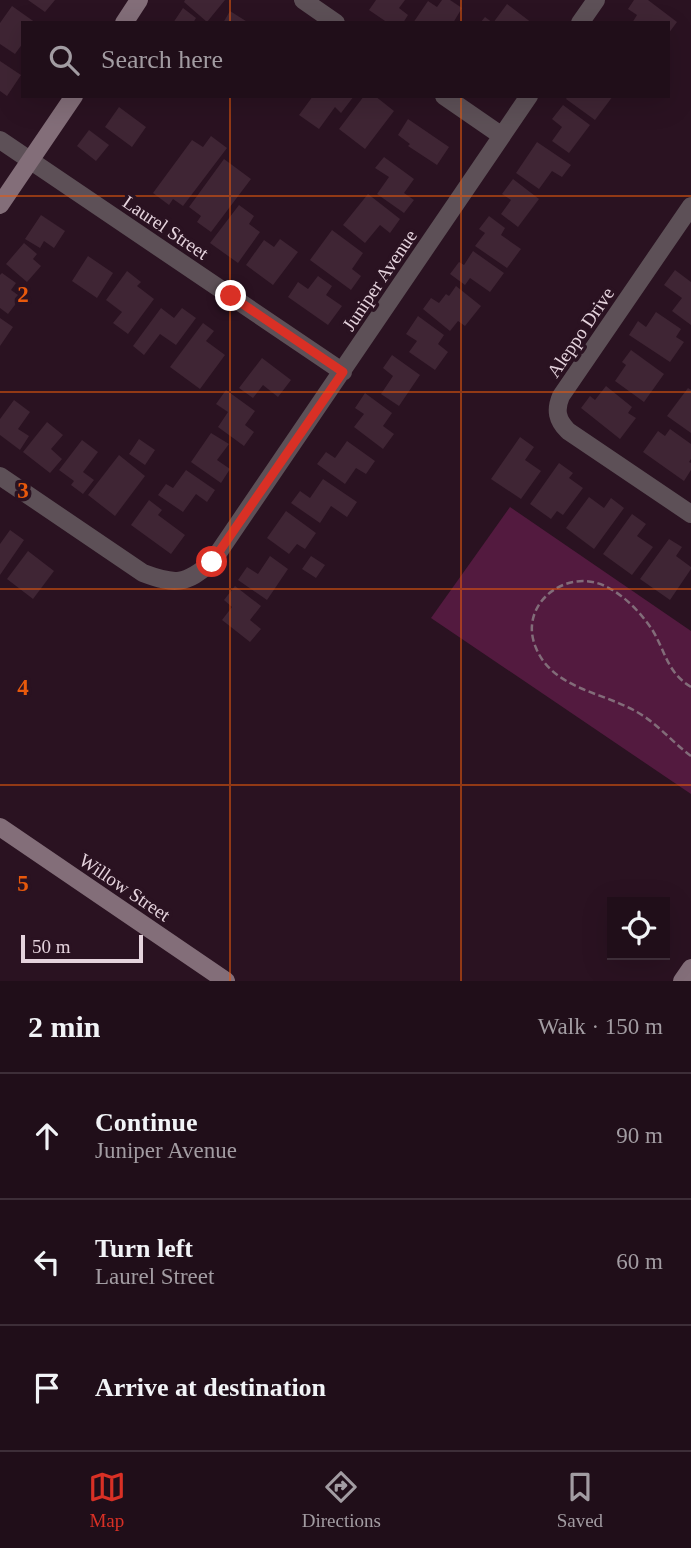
<!DOCTYPE html>
<meta charset="utf-8">
<style>
body{margin:0;font-family:"Times New Roman",serif;background:#2d1c26;color:#f1f3f6}
.controls{position:absolute;right:21px;bottom:21px;display:grid;overflow:hidden;border-radius:0px;box-shadow:0 7px 28px #0002}
.controls button{width:63px;height:63px;display:grid;place-items:center;padding:0;border:0;border-bottom:2px solid #3d2e38;background:#200e19;color:#f1f3f6;font:35px sans-serif}
.scale{position:absolute;left:21px;bottom:18px;width:122px;box-sizing:border-box;padding-left:7px;border:4px solid #e5d3dd;border-top:0;font-size:19px;line-height:24px;white-space:nowrap;color:#e5d3dd;-webkit-text-stroke:5px #2a1221;paint-order:stroke}
.stop{position:absolute;width:21px;height:21px;margin:-16px;border:5px solid #d93025;border-radius:50%;background:#fff}
.stop.end{background:#d93025;border-color:#fff;box-shadow:0 2px 7px #0008}
.list{margin:0;padding:0;list-style:none}
h2{display:flex;justify-content:space-between;align-items:center;height:91px;margin:0;padding:0 28px;font-size:30px}
h2 small{font-size:23px;font-weight:400;color:#a29ca2}
.list li{display:grid;grid-template-columns:46px 1fr auto;gap:21px;align-items:center;box-sizing:border-box;height:126px;padding:0 28px;border-top:2px solid #3d2e38}
.list b{display:block;font-size:26px;white-space:nowrap}
.list p{margin:0;font-size:23px;white-space:nowrap;color:#a29ca2}
.list em{font-size:23px;font-style:normal;color:#a29ca2}
.icon{flex:none;width:38px;height:38px;fill:none;stroke:currentColor;stroke-width:2;stroke-linecap:round;stroke-linejoin:round}
.map{position:relative;flex:none;width:691px;height:981px;overflow:hidden}
.search{position:absolute;background:#200e19;box-shadow:0 7px 28px #0002;left:21px;right:21px;top:21px;height:77px;display:flex;align-items:center;gap:18px;box-sizing:border-box;padding:0 24px;border-radius:0px;color:#a29ca2;font-size:26px}
.sheet{height:469px;background:#200e19}
nav{display:flex;justify-content:space-around;align-items:center;box-sizing:border-box;height:98px;border-top:2px solid #3d2e38;background:#200e19;font-size:19px;color:#a29ca2}
nav a{display:grid;justify-items:center;gap:4px}
nav .on{color:#d93025}
.map>svg:first-child{display:block}
.green{fill:#531a3f}
.building{fill:#3f2534}
.lines{fill:none;stroke-linecap:round;stroke-linejoin:round}
.path{stroke:#826c79;stroke-width:2.5;stroke-dasharray:7 3.5;stroke-linecap:butt}
.street{stroke:#5d5057;stroke-width:18}
.secondary{stroke:#836e79;stroke-width:18}
.route{stroke:#d93025;stroke-width:9}
.grid{fill:none;stroke:#e8590c;stroke-width:2;stroke-opacity:0.55}
.labels{text-anchor:middle;stroke-width:7;stroke-linejoin:round;paint-order:stroke}
.street-label{font-size:19px;fill:#e5d3dd;stroke:#2a1221}
.grid-label{font-size:23px;text-anchor:middle;font-weight:bold;fill:#e8590c;stroke:#2a1221;stroke-width:7;stroke-linejoin:round;paint-order:stroke}
</style>
<div class="map">
<svg width="691" height="981" viewBox="0 0 691 981">
<rect width="100%" height="100%" fill="#2a1221"/>
<path class="green" d="M510,507L691,631V794L431,618Z"/>
<path class="building" d="M28,0H55L45,12Z
M185,0H225L207,22L184,2Z
M376,0H405L399,8L408,15L403,23H388L369,10Z
M442,0H450L462,8L453,23H413L428,1L437,7Z
M634,0H648L677,22L668,34V23H632L637,15L628,9Z
M507,4L532,23H480L485,17L493,23Z
M12,6L36,23H23V43L15,54L0,44V23Z
M183,8L196,18L193,23H173Z
M230,11L249,23H223Z
M0,61L21,75L7,96L0,91Z
M313,96H354L341,113L335,107L319,129L299,115Z
M364,96H375L394,111L365,149L339,129Z
M568,96H613L595,120L566,99Z
M563,105L590,125L569,153L552,141L562,127L552,119Z
M119,107L146,127L132,147L105,127Z
M408,119L449,147L437,165L408,146L410,144L398,135Z
M89,130L109,145L96,161L77,146Z
M211,136L227,148L183,206L173,199L169,205L153,193L192,140L203,147Z
M537,142L571,165L562,177L552,171L539,189L516,173Z
M384,157L414,179L404,193L414,200L404,213L377,194L389,177L375,168Z
M224,159L251,179L211,232L197,222L201,216L189,207Z
M513,179L539,199L518,227L501,214L511,200L502,194Z
M368,194L400,219L390,233L380,225L365,243L343,225Z
M239,205L254,216L249,224L260,232L238,263L210,243Z
M41,215L65,231L54,248L44,241L40,248L25,239Z
M489,216L505,228L501,235L521,249L507,268L475,246L485,233L479,229Z
M332,230L363,253L352,269L361,276L351,290L310,260Z
M280,239L298,252L273,285L246,265L264,240L274,247Z
M24,243L37,254L33,259L41,266L27,282L6,264Z
M473,251L504,273L490,292L470,278L465,285L450,274L459,262L464,265Z
M88,256L113,273L97,298L72,281Z
M675,270L691,282V325L672,311L682,298L664,285Z
M127,271L141,282L137,286L154,299L128,334L113,323L122,312L106,300Z
M2,273L16,283L11,290L21,297L8,314L0,308V275Z
M318,276L332,286L326,295L342,306L328,325L288,297L298,282L308,289Z
M456,286L481,306L465,326L458,321L450,331L423,309L431,298L439,303L446,294L449,296Z
M161,308L174,318L182,308L196,318L176,345L160,334L144,355L133,346Z
M656,312L681,329L676,337L684,342L670,362L629,335L638,321L646,327Z
M418,316L444,335L438,344L448,352L435,370L409,352L417,341L406,334Z
M0,318L13,327L0,346Z
M203,323L214,331L206,341L225,355L200,389L170,367Z
M631,350L664,374L644,402L615,381L626,365L622,362Z
M392,355L420,375L399,406L381,394L393,376L383,368Z
M262,358L291,380L278,397L263,385L253,398L239,388Z
M606,386L632,407L628,413L636,418L620,439L581,408L590,396L595,400Z
M688,388L691,390V433L667,416Z
M226,390L255,411L245,425L254,432L244,446L218,427L228,412L216,404Z
M365,393L392,413L383,426L394,434L383,449L354,427L364,414L355,408Z
M14,400L30,412L18,429L29,436L20,450L0,435V419Z
M47,422L63,435L51,449L62,459L50,473L23,452Z
M670,429L691,444V459L689,462L691,463V470L684,481L643,452L658,431L665,436Z
M211,433L229,444L217,460L230,469L221,483L191,462Z
M520,437L534,447L525,460L541,471L521,499L491,479Z
M139,439L155,450L145,465L129,454Z
M82,440L98,452L83,472L94,480L83,494L71,485L74,481L59,470Z
M347,441L375,461L366,474L356,468L345,484L317,464L326,452L335,458Z
M119,455L145,476L115,516L88,495Z
M559,463L573,473L569,478L583,488L563,515L557,511L551,519L530,504Z
M186,470L215,490L207,502L196,494L183,512L158,495L166,484L173,488Z
M323,479L357,502L347,517L331,506L320,523L291,503L300,491L310,498Z
M589,497L604,508L611,498L624,508L594,549L566,528Z
M149,500L162,510L158,515L185,535L171,554L131,525Z
M286,511L316,533L305,549L297,544L289,554L267,538Z
M632,514L646,524L637,536L653,547L632,575L603,554Z
M10,530L24,540L0,575V544Z
M669,539L682,547L676,556L691,567V569L670,600L640,579Z
M28,551L54,571L33,599L7,579Z
M270,556L288,569L267,600L238,580L247,567L258,574Z
M311,556L325,565L316,578L302,569Z
M235,586L261,606L250,620L261,629L250,642L222,620L232,607L224,600Z"/>
<g class="lines">
<path class="path" d="M691,687C667,672 666,653 653,631C642,614 625,596 607,587C567,566 517,604 536,648C553,689 603,692 637,712C658,724 672,742 691,756"/>
<path class="street" d="M303,0L336,23
M580,23L596,0
M444,96L502,136
M0,140L343,372
M691,206L561,396C555,410 557,420 568,431L691,514
M0,476L143,573C175,585 185,585 212,562L529,96"/>
<path class="secondary" d="M124,23L139,0
M0,205L74,96
M0,827L226,981
M682,981L691,968"/>
</g>
<g class="lines">
<path class="route" d="M212,562L343,372L231,296"/>
</g>
<path class="grid" d="M230,0V23M461,0V23M230,96V981M461,96V981M0,196H691M0,392H691M0,589H691M0,785H691"/>
<g class="labels">
<g class="street-label">
<text transform="translate(166 227) rotate(34)" y="7">Laurel Street</text>
<text transform="translate(379 280) rotate(-56)" y="7">Juniper Avenue</text>
<text transform="translate(580 332) rotate(-56)" y="7">Aleppo Drive</text>
<text transform="translate(125 887) rotate(34)" y="7">Willow Street</text>
</g>
</g>
<g class="grid-label">
<text x="23" y="302">2</text>
<text x="23" y="498">3</text>
<text x="23" y="695">4</text>
<text x="23" y="891">5</text>
</g>
</svg>
<div class="controls">
<button><svg class="icon" aria-label="locate" viewBox="0 0 24 24"><circle cx="12" cy="12" r="6"/><path d="M12 2v4M12 18v4M2 12h4M18 12h4"/></svg></button>
</div>
<div class="scale">50 m</div>
<div class="stop" style="left:212px;top:562px"></div>
<div class="stop end" style="left:231px;top:296px"></div>
<div class="search"><svg class="icon" aria-label="search" viewBox="0 0 24 24"><circle cx="10" cy="10" r="6"/><path d="M15 15l6 6"/></svg>Search here</div>
</div>
<section class="sheet">
<h2>2 min<small>Walk · 150 m</small></h2>
<ul class="list">
<li><svg class="icon" aria-label="ahead" viewBox="0 0 24 24"><path d="M12 20V5M6 11l6-6 6 6"/></svg><div><b>Continue</b><p>Juniper Avenue</p></div><em>90 m</em></li>
<li><svg class="icon" aria-label="left" viewBox="0 0 24 24"><path d="M17 20v-9H6M10 6l-5 5 5 5"/></svg><div><b>Turn left</b><p>Laurel Street</p></div><em>60 m</em></li>
<li><svg class="icon" aria-label="arrive" viewBox="0 0 24 24"><path d="M6 21V4h12l-3 4 3 4H6"/></svg><div><b>Arrive at destination</b></div></li>
</ul>
</section>
<nav>
<a class="on"><svg class="icon" aria-label="map" viewBox="0 0 24 24"><path d="M3 6l6-2 6 2 6-2v14l-6 2-6-2-6 2zM9 4v14M15 6v14"/></svg>Map</a>
<a><svg class="icon" aria-label="directions" viewBox="0 0 24 24"><path d="M12 3l9 9-9 9-9-9zM9 14v-3h6M13 9l2 2-2 2"/></svg>Directions</a>
<a><svg class="icon" aria-label="saved" viewBox="0 0 24 24"><path d="M7 4h10v16l-5-4-5 4z"/></svg>Saved</a>
</nav>
